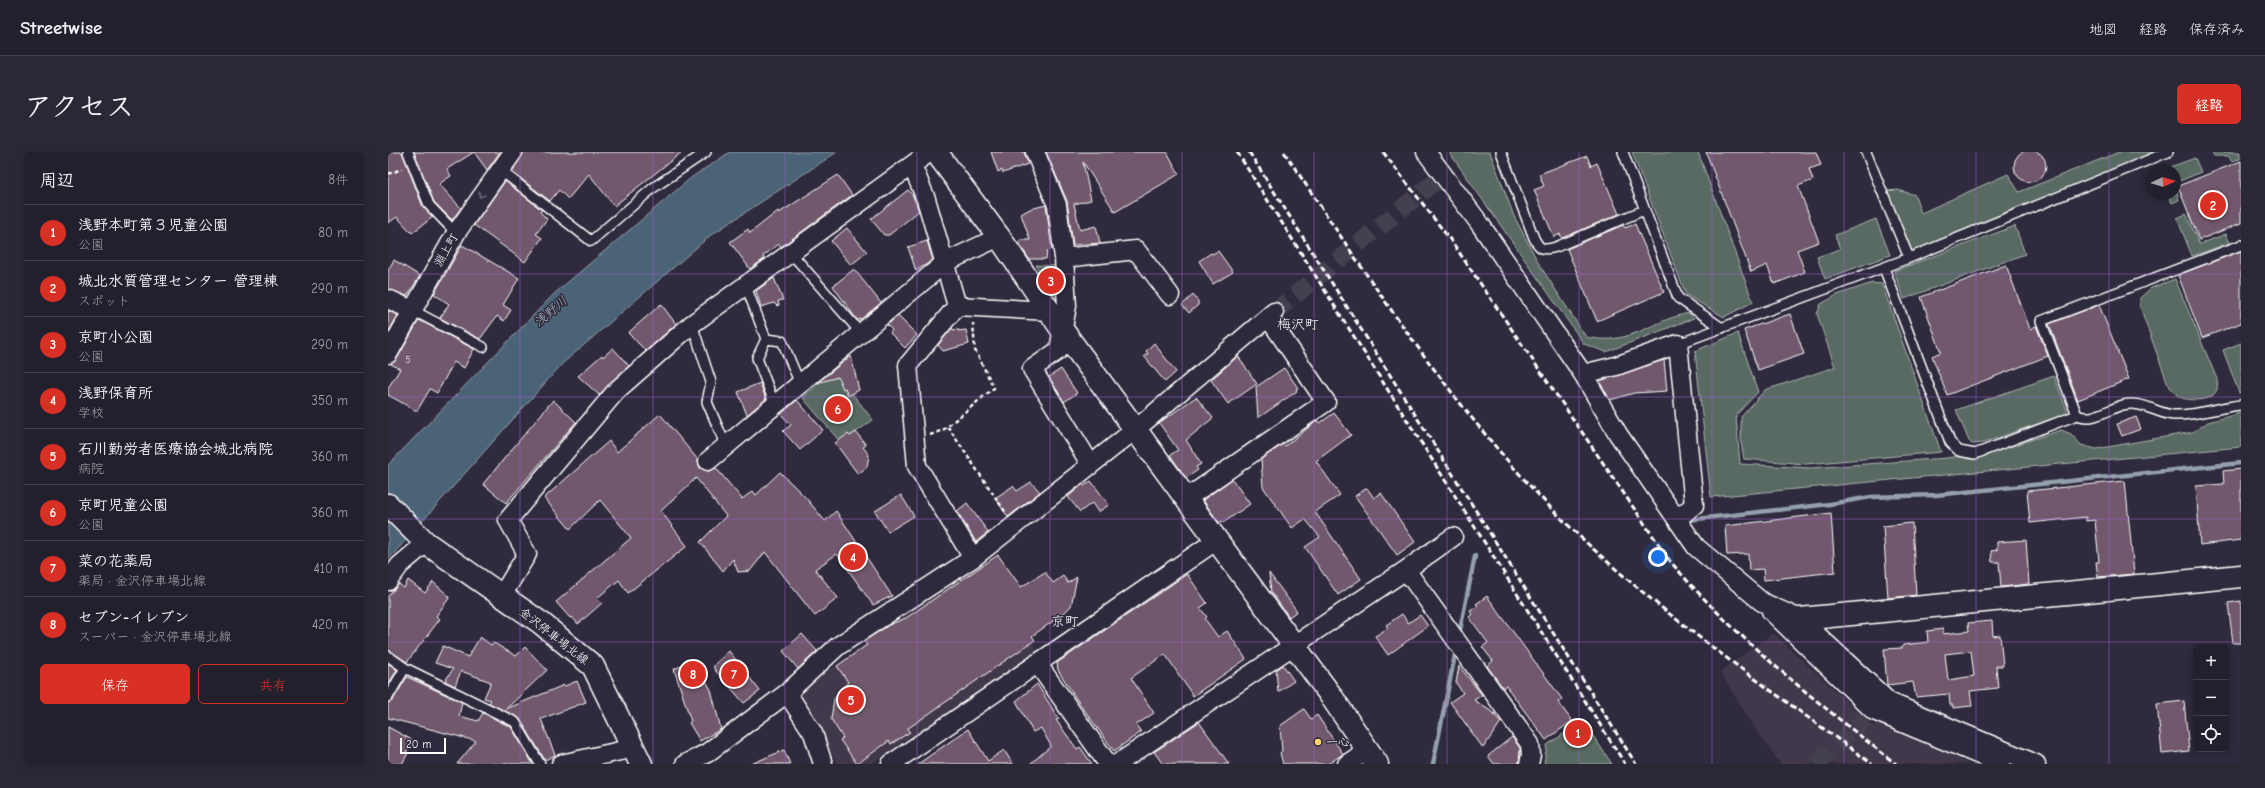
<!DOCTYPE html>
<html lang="ja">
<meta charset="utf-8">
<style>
body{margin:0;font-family:"Comic Neue","Klee One",sans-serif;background:#2b2836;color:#f1f3f6}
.controls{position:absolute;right:12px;bottom:12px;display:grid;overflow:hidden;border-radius:6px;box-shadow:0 2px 10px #0003}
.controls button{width:36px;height:36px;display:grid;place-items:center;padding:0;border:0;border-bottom:1px solid #403e4a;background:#23202e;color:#f1f3f6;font:20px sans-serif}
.compass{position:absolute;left:1757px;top:12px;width:36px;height:36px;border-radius:50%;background:#23202e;box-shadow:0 2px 10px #0003;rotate:86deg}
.scale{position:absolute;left:12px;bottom:10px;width:46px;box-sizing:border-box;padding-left:4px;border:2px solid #fff;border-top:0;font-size:11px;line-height:14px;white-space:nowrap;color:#fff;-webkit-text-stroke:3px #2f2a3d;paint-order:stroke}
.you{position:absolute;left:1270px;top:405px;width:14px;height:14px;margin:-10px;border:3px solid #fff;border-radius:50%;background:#1a73e8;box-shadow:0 0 0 6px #1a73e833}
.badge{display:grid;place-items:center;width:26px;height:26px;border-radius:50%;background:#d93025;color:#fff;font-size:13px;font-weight:700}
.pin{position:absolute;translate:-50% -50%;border:2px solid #fff;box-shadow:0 1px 4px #0006}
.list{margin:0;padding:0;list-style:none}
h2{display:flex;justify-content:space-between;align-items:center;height:52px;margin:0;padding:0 16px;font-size:17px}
h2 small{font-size:13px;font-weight:400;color:#a3a3aa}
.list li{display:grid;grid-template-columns:26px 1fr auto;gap:12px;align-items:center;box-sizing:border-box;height:56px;padding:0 16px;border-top:1px solid #403e4a}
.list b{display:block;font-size:15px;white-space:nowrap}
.list p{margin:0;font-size:13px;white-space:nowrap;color:#a3a3aa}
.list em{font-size:13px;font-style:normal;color:#a3a3aa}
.actions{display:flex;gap:8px;padding:12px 16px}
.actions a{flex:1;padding:9px 0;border:1px solid #d93025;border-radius:6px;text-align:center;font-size:14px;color:#d93025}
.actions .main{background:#d93025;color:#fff}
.icon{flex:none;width:22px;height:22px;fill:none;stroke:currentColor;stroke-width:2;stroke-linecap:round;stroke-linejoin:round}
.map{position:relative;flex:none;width:1853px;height:612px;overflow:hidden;border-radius:6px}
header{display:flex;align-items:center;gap:24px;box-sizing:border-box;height:56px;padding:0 20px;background:#23202e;border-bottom:1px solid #403e4a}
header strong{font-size:19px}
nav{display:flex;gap:22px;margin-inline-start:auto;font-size:14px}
.intro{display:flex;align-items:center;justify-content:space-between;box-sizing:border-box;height:96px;padding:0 24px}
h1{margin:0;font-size:28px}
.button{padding:10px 18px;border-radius:6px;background:#d93025;color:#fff;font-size:14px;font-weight:700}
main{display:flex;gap:24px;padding:0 24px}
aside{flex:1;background:#23202e;border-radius:6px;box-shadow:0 2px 10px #0003}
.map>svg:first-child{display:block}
.built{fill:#43384b}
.green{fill:#586a62;stroke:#acb4b0}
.water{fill:#4c6377;stroke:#94a1ad}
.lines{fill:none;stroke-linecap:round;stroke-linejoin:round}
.stream{stroke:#94a1ad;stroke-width:4.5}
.building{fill:#71596c;stroke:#fff;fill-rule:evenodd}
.street-tunnel{stroke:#443f50;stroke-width:18;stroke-dasharray:18 9;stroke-linecap:butt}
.lane-casing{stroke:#fff;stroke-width:12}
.street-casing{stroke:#fff;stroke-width:21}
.secondary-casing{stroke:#fff;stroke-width:25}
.path{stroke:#fff;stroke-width:2.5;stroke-dasharray:4 3;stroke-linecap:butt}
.lane{stroke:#2f2a3d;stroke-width:9}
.street{stroke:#2f2a3d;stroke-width:18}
.secondary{stroke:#2f2a3d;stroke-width:22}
.rail{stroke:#fff;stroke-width:3;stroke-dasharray:6 3;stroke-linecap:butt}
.oneway{stroke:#6d6a77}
.grid{fill:none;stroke:#9c61cf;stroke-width:1;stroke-opacity:0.55}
.poi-dot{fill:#ffd166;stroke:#2f2a3d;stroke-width:1.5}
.labels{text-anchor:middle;stroke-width:3;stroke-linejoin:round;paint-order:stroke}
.number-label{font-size:10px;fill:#dcd6da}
.street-label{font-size:12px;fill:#fff;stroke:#2f2a3d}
.poi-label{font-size:12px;fill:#fff;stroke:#2f2a3d;text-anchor:start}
.water-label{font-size:13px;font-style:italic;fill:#aeb9c2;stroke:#2f2a3d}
.quarter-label{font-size:14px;fill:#fff;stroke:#2f2a3d}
</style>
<header>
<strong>Streetwise</strong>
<nav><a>地図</a><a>経路</a><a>保存済み</a></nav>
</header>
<div class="intro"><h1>アクセス</h1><a class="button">経路</a></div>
<main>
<aside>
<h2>周辺<small>8件</small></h2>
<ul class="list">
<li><span class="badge">1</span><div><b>浅野本町第３児童公園</b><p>公園</p></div><em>80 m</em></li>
<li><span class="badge">2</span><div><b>城北水質管理センター 管理棟</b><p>スポット</p></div><em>290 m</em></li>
<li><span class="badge">3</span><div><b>京町小公園</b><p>公園</p></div><em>290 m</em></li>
<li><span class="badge">4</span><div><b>浅野保育所</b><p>学校</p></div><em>350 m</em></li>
<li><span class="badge">5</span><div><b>石川勤労者医療協会城北病院</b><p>病院</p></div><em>360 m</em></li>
<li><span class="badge">6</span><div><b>京町児童公園</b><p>公園</p></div><em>360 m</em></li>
<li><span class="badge">7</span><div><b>菜の花薬局</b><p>薬局 · 金沢停車場北線</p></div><em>410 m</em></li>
<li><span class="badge">8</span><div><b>セブン-イレブン</b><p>スーパー · 金沢停車場北線</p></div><em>420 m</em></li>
</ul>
<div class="actions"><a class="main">保存</a><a>共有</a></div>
</aside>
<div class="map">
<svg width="1853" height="612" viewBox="0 0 1853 612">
<rect width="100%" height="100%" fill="#2f2a3d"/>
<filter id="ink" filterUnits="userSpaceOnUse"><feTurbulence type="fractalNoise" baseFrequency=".025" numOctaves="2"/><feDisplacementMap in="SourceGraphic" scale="8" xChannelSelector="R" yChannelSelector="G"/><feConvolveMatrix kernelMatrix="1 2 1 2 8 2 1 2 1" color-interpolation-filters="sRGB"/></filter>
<g filter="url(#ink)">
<path class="built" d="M593,408L650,499L483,612H450L407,543Z
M1385,481L1485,574L1491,571L1581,612H1393L1370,581L1332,520Z"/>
<path class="green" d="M1061,0H1102L1126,64L1151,112L1198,185C1241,195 1261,169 1301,161L1306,166L1218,200L1196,192Z
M1244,0H1310L1365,150L1336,165L1298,143Z
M1731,0H1767L1524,101L1498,39L1510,38L1527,43L1533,61L1620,22L1631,40Z
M1824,0H1852V7L1843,9L1841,4H1826Z
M1807,6L1813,20L1787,31V18H1774Z
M1787,33L1791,48L1784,51L1780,42H1787Z
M1798,62L1811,92L1838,82L1842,91L1804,104L1789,66Z
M1488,67L1502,103L1437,127L1429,105L1452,97L1447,83Z
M1627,74L1637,102L1516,147L1506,119Z
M648,113L670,114L671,144H663Z
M1787,127L1829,227C1829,230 1830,234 1829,237C1826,250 1799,250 1790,244C1786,241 1783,236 1780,232L1752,155V146L1763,136Z
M1484,131L1494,132L1553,300L1418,312L1356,307L1353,290V265L1377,238L1447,215L1429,162L1433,152L1449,143Z
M1350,181L1370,240L1348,263L1352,312L1423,316L1559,306L1612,298L1673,278L1683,282L1693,293L1708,297L1805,280L1820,270L1853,261V295L1323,345L1307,199Z
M1853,191V241H1851L1835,198Z
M445,217L485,268L453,291L415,246Z
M1666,224L1680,261L1595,291L1584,292L1581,289L1568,258Z
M1195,569L1224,612H1156L1159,593Z"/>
<path class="water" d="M342,0H449L323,83L174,212L0,408V313L167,141L304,25Z"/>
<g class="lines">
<path class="stream" d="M1300,368L1442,352L1483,345L1548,343L1853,311
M1071,483L1087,404
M1045,612L1068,498"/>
</g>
<path class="building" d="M1626 14a16 16 0 1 1 32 0a16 16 0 1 1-32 0Z
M0,0H14L35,55L45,65L24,81L9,65L0,71Z
M26,0H112L99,18L86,0L59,17L63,24L51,32L73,56L64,68L46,50Z
M135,0H294L226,54L201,22L180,47L171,38L162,49L124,20Z
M603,0H636L640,12L615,21L614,18L610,20Z
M658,0H779L791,22L727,60L695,10L703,48L686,52L692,78L708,74L712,91L685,93L679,49Z
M1318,0H1428L1433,13L1421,17L1425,28L1410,34L1431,90L1409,98L1417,120L1386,132L1379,113L1363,120Z
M1199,4L1203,14L1209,11L1231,62L1174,86L1172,82L1166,85L1146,38L1156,34L1151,22Z
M1853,9V71L1811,88L1790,34Z
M450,23L464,43L393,95L391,92L375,104L376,107L362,117L342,90L360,77L362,81L390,59L391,61Z
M117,29L154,58L152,60L159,67L148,82L154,86L137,110L86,73Z
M520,38L525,44L531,59L501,83H496L483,67Z
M658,53L664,97L659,99L658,107H641L632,93V88H642L633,62L642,57Z
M1247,72L1276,140L1209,169L1179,97L1235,73L1237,76Z
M459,76L479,100L463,113L443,89Z
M539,89L545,108L528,119L520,95Z
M74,93L131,126L115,153L123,158L116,169L109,164L92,187L52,166L61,152L46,142Z
M830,99L845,120L825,132L811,109L823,101L824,102Z
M1853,99V171L1814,186L1790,123Z
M6,108L32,124L19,144L0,137V118Z
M1618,113L1642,177L1648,174L1660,204L1559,243L1544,204L1553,200L1533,145Z
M466,117L493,151L473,167L469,168L445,134Z
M386,126L395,148L390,149L391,153L389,154L386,151L373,155L368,139Z
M805,143L810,149V153L801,161L794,153Z
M273,152L288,172L258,199L240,181Z
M1711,153L1741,227L1690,248L1661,172Z
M0,159L10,163L0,181Z
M1402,162L1416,202L1370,218L1356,178Z
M510,164L529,183L517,196L502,181L504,178L499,173Z
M31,168L86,197L76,216L66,210L49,241L42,237L29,259L0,243V236L12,217L3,212L9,207Z
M564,176L565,178L570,177V179L578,178L581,192L555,199L550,193Z
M766,191L788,220L777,230L756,204L760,202L758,199Z
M225,196L241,214L211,243L190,224L214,203L215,205Z
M463,204L471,238L460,244L457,236L455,237L450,225L429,231Z
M850,204L869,232L840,252L823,228Z
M1276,208L1279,239L1246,241L1222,248L1211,229Z
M896,216L910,236L908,237L909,239L870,266L868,235Z
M673,217L689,241L676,250L661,225Z
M372,231L378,247L359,263L350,240Z
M808,245L825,266L798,288L813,312L808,315L810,318L798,326L782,303L790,298L771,271Z
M165,248L188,270L118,351L95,332Z
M409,248L435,278L412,298L395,279L403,273L393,262Z
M946,261L963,283L928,309L952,343L927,360L973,427L950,443L917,395L932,385L917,367L904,376L875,335L873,307L895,292L897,294L930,268L932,271Z
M272,262L310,308L312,316L321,319L328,316L354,347L365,339L368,343L392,320L418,346L437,369L448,359L504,444L485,453L449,402L427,417L450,446L427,464L377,400L362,419L350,420L345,407L335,419L312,390L338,364L308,326L273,359L299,394L240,441L231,428L209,446L214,451L190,472L184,465L182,466L168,450L243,386L212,348L182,377L156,346L221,289L229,300Z
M1748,265L1753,277L1734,284L1729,272Z
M468,280L478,293L475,295L481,303L479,315L470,322L447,291L460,282L462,284Z
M1853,317V388L1812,393L1808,334L1836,332L1835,319Z
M844,327L862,352L835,371L834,369L831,371L815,348Z
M703,329L721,353L710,360L704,351L692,360L680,345L695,332L696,334Z
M1737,329L1746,422L1710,425L1708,410H1711L1707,368L1698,369V365L1642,371L1639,339Z
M643,330L652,340L620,365L607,346L625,334L629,339Z
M979,336L986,346L993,341L1027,390L1009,403L967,344Z
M513,343L526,364L500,380L487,359Z
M579,351L600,380L588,390L569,359Z
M1443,361L1447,420L1376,428L1375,417L1361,418L1360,402L1339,403L1337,374Z
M1524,371L1528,443L1500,446L1495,374Z
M1638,388L1641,432L1613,435L1611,410H1604L1603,399L1609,398V390Z
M610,403L633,435L657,420L665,431L675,424L680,431L689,425L683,454L675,462L644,484L647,488L641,492L519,577L522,580L503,592L501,589L469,612L452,588L455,586L443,567L446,547L460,530L449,514L479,493L476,489L501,473L518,466Z
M881,421L909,459L901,465L883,440Z
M799,422L819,451L812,456L819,465L817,467L830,485L839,479L858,507L805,544L777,502L743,526L766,561L748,573L753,580L726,599L687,545L670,518L669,511Z
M20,428L37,441L45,430L62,445L48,464L52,467L19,510L0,498V444L11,432L16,436Z
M1099,444L1174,547L1170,550L1184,569L1158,588L1118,534L1115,536L1099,514L1105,509L1094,495L1100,491L1081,465L1084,462L1082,459L1090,454L1088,452Z
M1853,449V491H1845L1840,451Z
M1014,462L1020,471L1032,463L1040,474L1000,503L987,484L1000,476L998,473Z
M1604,469L1605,484L1612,483L1615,514H1608L1610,536L1582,539L1584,554L1565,556V553H1562L1561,542L1528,545L1525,530L1499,533L1496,497L1514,496L1515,493L1540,490L1539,479L1555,477V482L1581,479L1580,471ZM1583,499L1586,524L1560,528L1557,502Z
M414,482L429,499L410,517L395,499Z
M92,485L103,493L106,491L128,504L137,495L159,518L118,557L176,533L177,534L189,529L198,550L153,567L167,603L157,608L132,567L101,551L103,548L96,546L103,530L73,519L67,534L57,529L65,517L47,511L55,494L80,505Z
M341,499L372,539L356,551L326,517V513Z
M307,508L323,538L333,577L312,589L301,571L303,569L286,517Z
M0,511L9,518L0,533Z
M895,513L906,529L890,540L888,518Z
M1071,514L1094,543L1086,548L1107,562L1106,563L1113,570L1095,596L1062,550L1075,541L1068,531Z
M19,525L74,550L71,564L90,569L95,561L123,575L145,612H69L88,589L0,566V551L5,548Z
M649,532L671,567L668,568L689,597L692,595L704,612H642L663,594L653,576L645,580L628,549Z
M1796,549L1801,599L1774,602L1769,552Z
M916,557L923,567L929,563L955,602L940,612H895L892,601L894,599L892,574Z
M811,570L841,612H775L766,600Z
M0,575L26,589L18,600L20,601L14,612H0Z
M580,577L600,609L616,598L625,612H530Z
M1124,585L1132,596L1131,612H1106L1100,604Z
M396,598L402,612H363Z"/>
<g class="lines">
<path class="street-tunnel" d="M886,160L1055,23
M1428,612L1477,567"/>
<defs>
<path id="lane" d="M20,0L41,53L68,81
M1113,0L1146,86C1151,97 1156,99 1168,95L1256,58
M1235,0L1290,146L1334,176
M1478,0L1521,106
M111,17L203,89L265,36L318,0
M403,101L473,181
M1496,116L1562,290L1571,299L1587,302L1689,263C1705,270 1720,257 1735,253C1754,248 1769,262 1786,263C1808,264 1831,255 1853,253
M358,134L378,187L394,189L412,232
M26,159L95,195
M304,172L323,230L319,250L338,294
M378,187L369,206L387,253
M1290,192L1521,106L1780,0
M1689,263L1653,169L1853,93
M0,504L17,516L127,570L152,612
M0,545L17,516"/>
<path id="street" d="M647,0L669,53L676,106L679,154L671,198L644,217L703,313
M1038,0L1092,72L1195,222L1230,282L1308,395L1374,450L1412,467L1501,550L1648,612
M524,13L538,47L569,154L520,213L529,314L585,406
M676,106L748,98L782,143
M0,147L26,159
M569,154L662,159
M0,202L68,81L125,0
M1195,222L1228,214L1290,192L1306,353L1289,367
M320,309L558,110L611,85
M799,346L938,250L880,165
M1018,418L1142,592L1143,603L1141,612
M0,429L12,413L38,391
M113,445L139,402L120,368L229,238L304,172L542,0
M1383,459L1486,559L1613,612
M649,511L720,612
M399,541L425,581L435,612
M173,612L246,596
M297,612L319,601L399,541L450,494L585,406L748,277L886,160
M503,612L829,388
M729,612L1018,418L1065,385
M959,612L980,598"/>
<path id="secondary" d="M548,0L611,85L675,179L941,541L989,612
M0,353L38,391L153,471L205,514L253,612
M1412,467L1853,424"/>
</defs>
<use href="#lane" class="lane-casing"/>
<use href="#street" class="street-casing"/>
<use href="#secondary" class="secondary-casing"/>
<path class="path" d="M0,22L14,17
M560,275L618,361
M542,283L555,278L606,236L587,198L585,171"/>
<use href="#lane" class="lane"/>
<use href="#street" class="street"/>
<use href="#secondary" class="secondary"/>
<path class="rail" d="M849,0L1237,612
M861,0L1248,612
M896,0C979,123 1060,250 1164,357C1260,455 1374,531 1484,612
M995,0L1064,90L1282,409C1348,487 1428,549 1508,612"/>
</g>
<defs><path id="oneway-chevron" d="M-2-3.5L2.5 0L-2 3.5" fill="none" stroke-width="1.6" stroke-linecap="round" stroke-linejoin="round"/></defs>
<use class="oneway" href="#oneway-chevron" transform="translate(93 43) rotate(124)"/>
</g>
<path class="grid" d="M132,0V612M265,0V612M397,0V612M529,0V612M662,0V612M794,0V612M926,0V612M1059,0V612M1191,0V612M1324,0V612M1456,0V612M1588,0V612M1721,0V612M0,122H1853M0,245H1853M0,367H1853M0,490H1853"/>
<circle class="poi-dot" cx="930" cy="590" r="4"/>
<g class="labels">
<g class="number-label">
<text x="20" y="211">5</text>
</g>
<g class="street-label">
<text transform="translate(58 98) rotate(-61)" y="4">淵上町</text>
<text transform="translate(166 484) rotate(38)" y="4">金沢停車場北線</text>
</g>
<g class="poi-label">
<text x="938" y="594">一心</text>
</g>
<g class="water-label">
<text transform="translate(162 159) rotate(-41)" y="5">浅野川</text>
</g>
<g class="quarter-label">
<text x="910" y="177">梅沢町</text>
<text x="677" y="474">京町</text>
</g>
</g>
</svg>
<div class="controls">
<button>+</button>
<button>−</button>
<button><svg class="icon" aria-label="locate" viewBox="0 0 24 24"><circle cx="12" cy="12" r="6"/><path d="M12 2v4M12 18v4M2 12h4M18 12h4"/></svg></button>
</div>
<svg class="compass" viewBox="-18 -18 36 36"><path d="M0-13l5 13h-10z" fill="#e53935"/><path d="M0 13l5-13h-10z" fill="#a3a3aa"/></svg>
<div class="scale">20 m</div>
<div class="you"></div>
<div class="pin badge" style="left:1190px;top:581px">1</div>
<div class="pin badge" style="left:1825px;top:53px">2</div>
<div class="pin badge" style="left:663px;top:129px">3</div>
<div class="pin badge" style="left:465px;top:405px">4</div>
<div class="pin badge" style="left:463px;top:548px">5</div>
<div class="pin badge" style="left:450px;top:257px">6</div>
<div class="pin badge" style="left:346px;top:522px">7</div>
<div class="pin badge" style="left:305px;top:522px">8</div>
</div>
</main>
